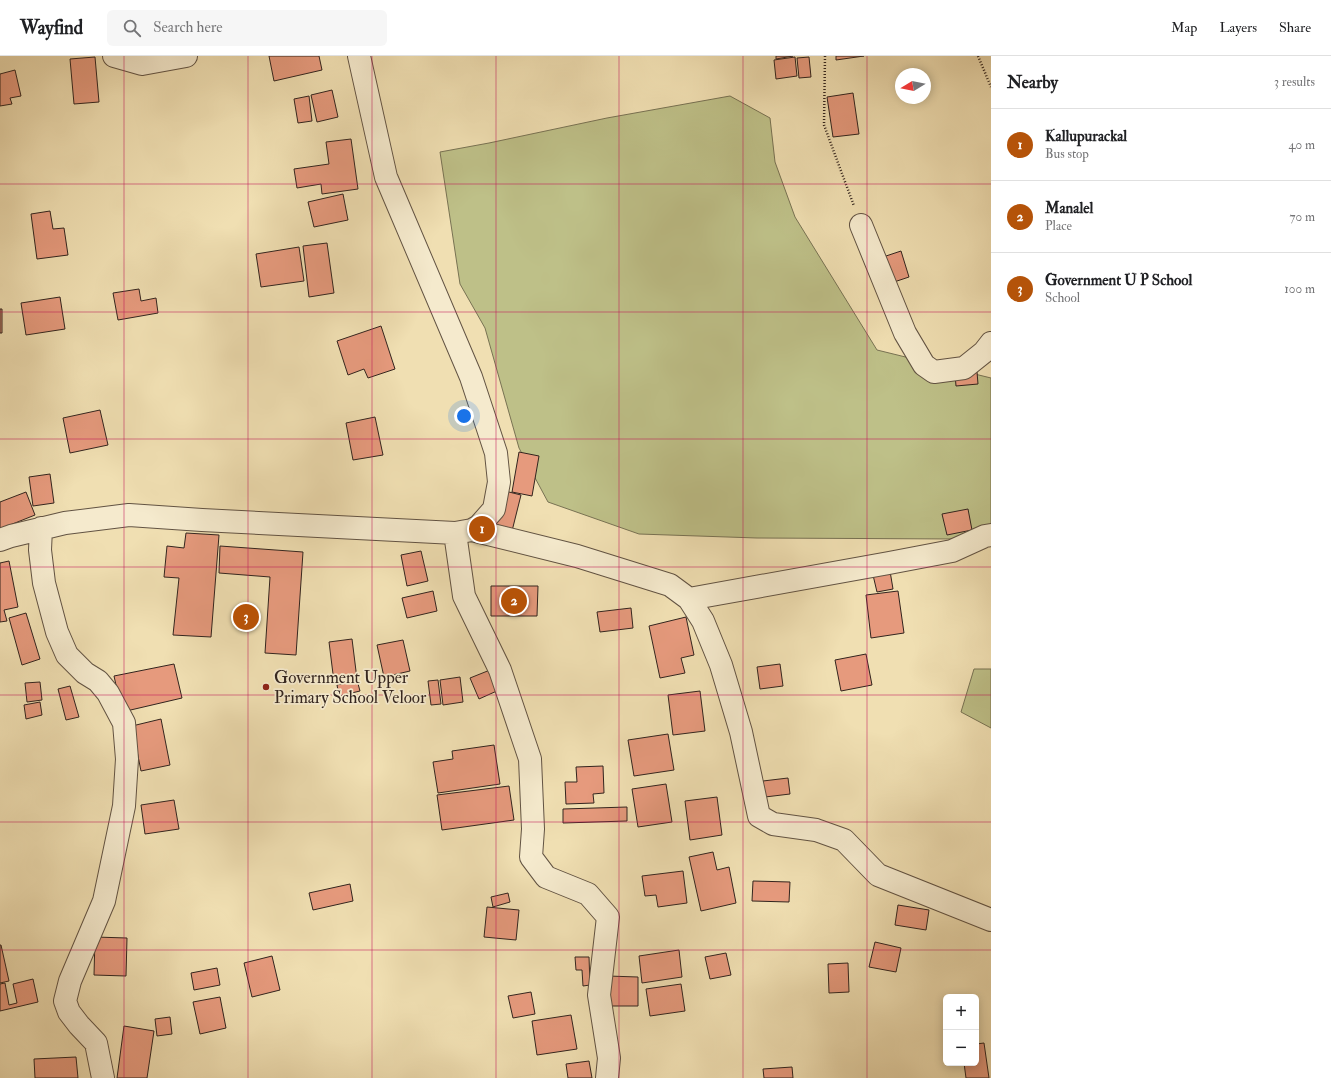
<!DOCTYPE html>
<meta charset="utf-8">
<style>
body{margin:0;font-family:"IM FELL Double Pica",serif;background:#f6f6f6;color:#202124}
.controls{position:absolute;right:12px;bottom:12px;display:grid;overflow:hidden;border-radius:6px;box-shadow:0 2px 10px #0003}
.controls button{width:36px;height:36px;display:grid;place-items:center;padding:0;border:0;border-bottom:1px solid #e0e0e0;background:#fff;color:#202124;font:20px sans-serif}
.compass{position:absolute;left:895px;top:12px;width:36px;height:36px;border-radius:50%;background:#fff;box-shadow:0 2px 10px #0003;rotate:260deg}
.you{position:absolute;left:464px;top:360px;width:14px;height:14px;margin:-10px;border:3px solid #fff;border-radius:50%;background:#1a73e8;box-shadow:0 0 0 6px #1a73e833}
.badge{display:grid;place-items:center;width:26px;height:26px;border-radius:50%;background:#b45309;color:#fff;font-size:13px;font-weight:700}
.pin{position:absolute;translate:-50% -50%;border:2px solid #fff;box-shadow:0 1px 4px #0006}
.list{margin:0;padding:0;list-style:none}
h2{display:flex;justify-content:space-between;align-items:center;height:52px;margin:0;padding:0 16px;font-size:17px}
h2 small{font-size:13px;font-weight:400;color:#757577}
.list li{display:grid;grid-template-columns:26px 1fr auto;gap:12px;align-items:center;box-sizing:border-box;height:72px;padding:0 16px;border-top:1px solid #e0e0e0}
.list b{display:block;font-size:15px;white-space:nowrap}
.list p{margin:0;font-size:13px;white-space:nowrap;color:#757577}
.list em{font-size:13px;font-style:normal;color:#757577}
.icon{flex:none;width:22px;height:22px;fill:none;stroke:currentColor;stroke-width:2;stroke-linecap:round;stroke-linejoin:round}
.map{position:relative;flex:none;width:991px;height:1022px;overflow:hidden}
header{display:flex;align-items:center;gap:24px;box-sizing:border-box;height:56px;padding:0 20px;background:#fff;border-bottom:1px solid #e0e0e0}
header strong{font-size:19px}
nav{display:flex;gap:22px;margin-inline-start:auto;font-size:14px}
.search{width:280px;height:36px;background:#f6f6f6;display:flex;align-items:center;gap:10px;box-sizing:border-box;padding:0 14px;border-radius:6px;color:#757577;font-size:15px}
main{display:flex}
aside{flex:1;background:#fff}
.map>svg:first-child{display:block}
.green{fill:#bec088;stroke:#787253}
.building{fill:#e69a7d;stroke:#32241e}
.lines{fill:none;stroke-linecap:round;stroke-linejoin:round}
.minor-casing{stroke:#625343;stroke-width:24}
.path{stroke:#32241e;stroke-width:2.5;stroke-dasharray:1 2;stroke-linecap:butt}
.minor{stroke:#f5eacd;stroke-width:22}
.grid{fill:none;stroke:#c2185b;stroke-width:1;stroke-opacity:0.55}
.poi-dot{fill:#8f2418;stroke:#f5eacd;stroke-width:1.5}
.labels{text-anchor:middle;stroke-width:3.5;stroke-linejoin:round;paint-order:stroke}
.poi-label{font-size:17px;fill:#32241e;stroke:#f5eacd;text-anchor:start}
</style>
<header>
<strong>Wayfind</strong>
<div class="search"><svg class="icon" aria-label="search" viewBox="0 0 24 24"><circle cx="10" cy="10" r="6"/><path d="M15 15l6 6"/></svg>Search here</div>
<nav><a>Map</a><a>Layers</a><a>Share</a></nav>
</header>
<main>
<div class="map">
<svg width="991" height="1022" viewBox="0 0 991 1022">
<rect width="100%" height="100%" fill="#f0dfb2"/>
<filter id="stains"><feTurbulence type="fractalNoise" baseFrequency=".005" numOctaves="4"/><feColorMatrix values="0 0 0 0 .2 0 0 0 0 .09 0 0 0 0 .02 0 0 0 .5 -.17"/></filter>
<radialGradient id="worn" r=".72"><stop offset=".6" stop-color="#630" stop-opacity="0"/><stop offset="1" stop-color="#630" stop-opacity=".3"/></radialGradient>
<path class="green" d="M730,40L770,62L775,106L795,161L877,294L991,322V472L959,483L757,482L639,478L548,446L519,392L485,272L460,228L440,96L489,87L607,62Z
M974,613H991V672L961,656Z"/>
<path class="building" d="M269,0H319L322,14L274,25Z
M776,0H793L776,3Z
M836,0H864L836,4Z
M95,1L99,46L74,48L70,3Z
M795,1L797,20L776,23L774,4Z
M809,1L811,21L799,22L797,2Z
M15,14L21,40L10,42L12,48L0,50V18Z
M332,34L338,61L317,66L311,39Z
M853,37L859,78L833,81L827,41Z
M309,40L312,65L298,67L294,43Z
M351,83L358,133L322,138L321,128L297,132L294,113L329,108L326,86Z
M343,138L348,164L314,171L308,146Z
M50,155L53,173L64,172L68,199L37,203L31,158Z
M327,187L334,237L309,241L303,190Z
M299,191L304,225L261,231L256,198Z
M901,195L909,221L888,228L880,202Z
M139,233L141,245L156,242L158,257L118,264L113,237Z
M60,241L65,273L26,279L21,247Z
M0,253H2V277H0Z
M381,270L395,313L368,322L364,313L348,319L337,285Z
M977,316L978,328L956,330L955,318Z
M100,354L108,389L70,397L63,362Z
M375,361L383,399L353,404L346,367Z
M519,396L539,400L532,440L512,436Z
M50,418L54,447L33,450L29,421Z
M501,434L521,439L511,479L491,474Z
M26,436L35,459L0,473V446Z
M968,453L972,474L947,479L942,458Z
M186,477L219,479L211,581L173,579L179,522L164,521L167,490L184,492Z
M220,490L303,496L296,599L265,597L270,521L219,517Z
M421,495L428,525L407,530L401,499Z
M9,505L18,551L4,554L7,565L0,566V507Z
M890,515L893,533L877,536L873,519Z
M491,530H538L537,560H491Z
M433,535L437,555L407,562L402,542Z
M898,535L904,577L871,582L866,539Z
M631,552L633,572L600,576L597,556Z
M26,557L40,603L22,609L9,562Z
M686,561L694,599L681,602L685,617L660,622L649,570Z
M352,583L357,623L334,626L329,586Z
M403,584L410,615L384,621L377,589Z
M866,598L872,629L841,635L835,604Z
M174,608L182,642L122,656L114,620Z
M780,608L783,630L760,633L757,611Z
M490,614L499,634L479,643L470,622Z
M460,621L463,646L443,649L440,624Z
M357,624L360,635L339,640L337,629Z
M438,624L441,648L431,649L428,625Z
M40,626L42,644L27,646L25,627Z
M70,630L79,661L66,664L58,633Z
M700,635L705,675L673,679L668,639Z
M40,646L42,659L26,663L24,649Z
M161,663L170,709L141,715L132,670Z
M668,678L674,714L634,720L628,684Z
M494,689L500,728L438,737L433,706L453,703L452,695Z
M603,710L604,737L593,738L594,747L566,748L565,726H577L576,711Z
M788,722L790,738L765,741L763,725Z
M666,728L672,766L638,771L632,733Z
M509,730L514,764L442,774L437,739Z
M717,741L722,779L690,784L685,745Z
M174,744L179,773L145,778L141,749Z
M627,751V765L563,767V753Z
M713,796L717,814L729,811L736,847L701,855L689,801Z
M683,815L687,847L658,851L656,839L645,840L642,820Z
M753,825L790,826L789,846L752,845Z
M350,828L353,845L313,854L309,837Z
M508,837L510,846L493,851L491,841Z
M898,849L929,854L926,874L895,869Z
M487,851L519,854L516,884L484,881Z
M95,881L127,882L126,920L94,919Z
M875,886L901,892L896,916L869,911Z
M0,889H1L9,925L0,927Z
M679,894L682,921L642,927L639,900Z
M726,897L731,919L710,923L705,901Z
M272,900L280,934L252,941L244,907Z
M575,901H589L590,929L583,930L582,914H576Z
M848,907L849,936L829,937L828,908Z
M217,912L220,929L194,934L191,917Z
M608,920L638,921V950H608Z
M33,923L38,946L0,955V928L5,927L9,949L17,947L13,928Z
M681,928L685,955L650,960L646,933Z
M531,936L535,958L513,962L508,940Z
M220,941L226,972L200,978L193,946Z
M571,959L577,993L537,999L532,965Z
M170,961L172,978L157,980L155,963Z
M124,970L154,975L147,1022H117Z
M984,987L989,1022H966L964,1007H976V988Z
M76,1001L78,1022H35L34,1003Z
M589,1005L592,1022H568L566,1008Z
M792,1011L793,1022H764L763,1013Z"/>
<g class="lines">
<defs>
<path id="minor" d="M114,0L142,8L186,0
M359,0L386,121L471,321L496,397L499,426L494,453L479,470L472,474
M861,169L905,277L924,309L934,316L964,312L984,296L991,287
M41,472L40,494L44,527L57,576L67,599L85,617L98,625L108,637L124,667L127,703L124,750L104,845L70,925L65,945L69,956L79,969L96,987L103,1022
M455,477L464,540L500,614L530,703L533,773L531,801L546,821L588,838L608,861L599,939L609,1002L607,1022
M0,484L11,480L65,467L129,459L202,464L455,477L472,474L577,500L670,529L689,543L703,565L721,609L741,676L759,760L773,768L816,774L844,784L878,819L991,864
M689,543L889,507L952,495L985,480L991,479"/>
</defs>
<use href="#minor" class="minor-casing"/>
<path class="path" d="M825,0L824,69L854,150
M978,0L991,31"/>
<use href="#minor" class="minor"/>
</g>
<path class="grid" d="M124,0V1022M248,0V1022M372,0V1022M496,0V1022M619,0V1022M743,0V1022M867,0V1022M0,128H991M0,256H991M0,383H991M0,511H991M0,639H991M0,766H991M0,894H991"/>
<circle class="poi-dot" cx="266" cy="631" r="4"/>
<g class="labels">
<g class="poi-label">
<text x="274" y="627">Government Upper<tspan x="274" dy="20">Primary School Veloor</tspan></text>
</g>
</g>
<rect width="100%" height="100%" filter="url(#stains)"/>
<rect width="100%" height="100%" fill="url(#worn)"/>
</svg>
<div class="controls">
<button>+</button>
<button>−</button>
</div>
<svg class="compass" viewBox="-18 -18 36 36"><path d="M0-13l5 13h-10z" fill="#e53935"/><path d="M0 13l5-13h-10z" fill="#757577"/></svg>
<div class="you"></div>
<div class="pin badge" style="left:482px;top:473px">1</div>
<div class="pin badge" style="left:514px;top:545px">2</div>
<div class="pin badge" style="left:246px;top:561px">3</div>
</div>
<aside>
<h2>Nearby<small>3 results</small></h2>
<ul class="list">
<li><span class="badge">1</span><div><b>Kallupurackal</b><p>Bus stop</p></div><em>40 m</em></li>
<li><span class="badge">2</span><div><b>Manalel</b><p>Place</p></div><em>70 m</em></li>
<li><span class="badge">3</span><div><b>Government U P School</b><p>School</p></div><em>100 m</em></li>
</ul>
</aside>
</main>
